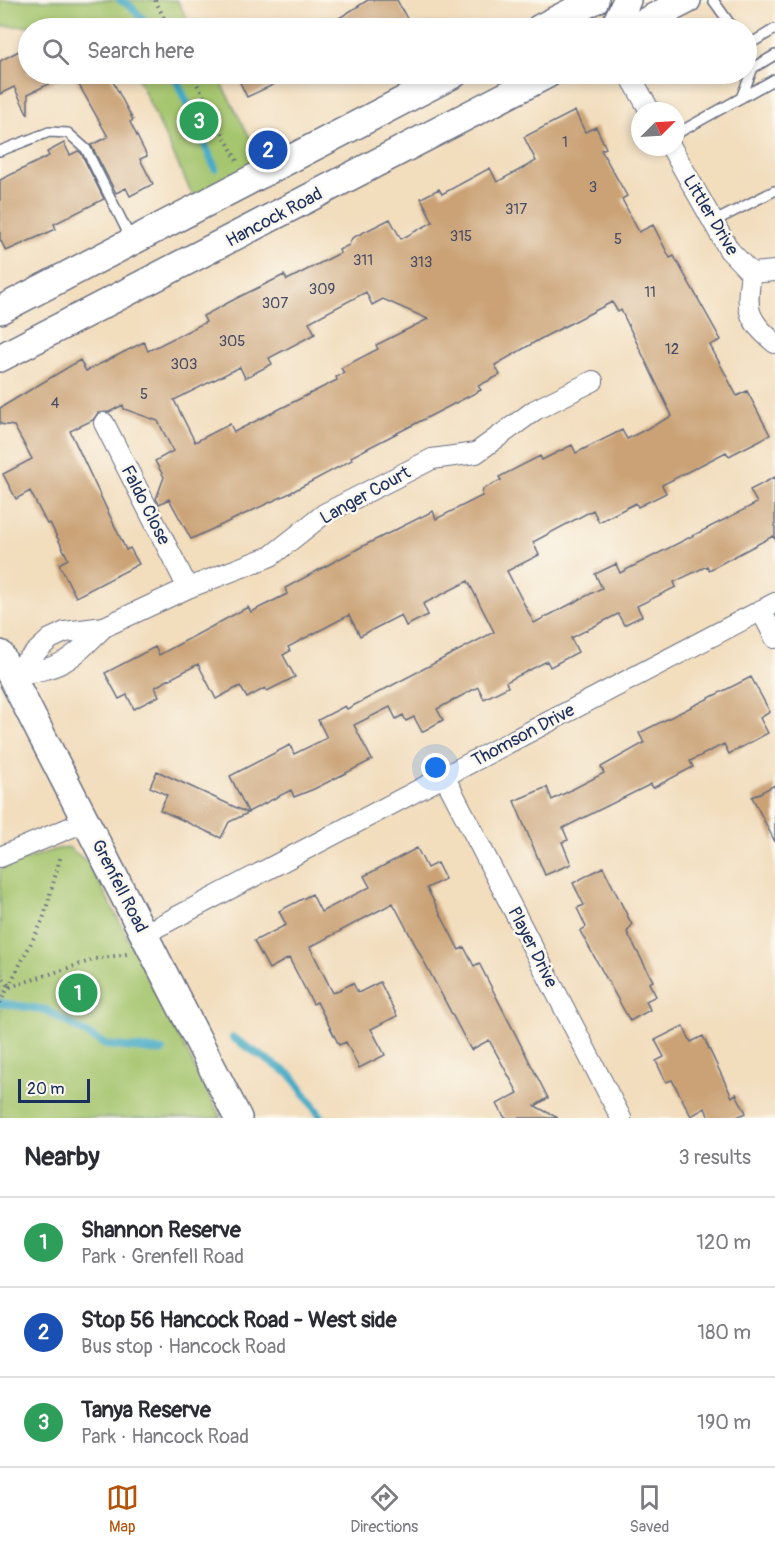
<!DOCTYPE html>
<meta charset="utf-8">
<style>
body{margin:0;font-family:Pangolin,sans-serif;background:#f7f7f7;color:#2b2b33}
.compass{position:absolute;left:631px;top:102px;width:54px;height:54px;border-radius:50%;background:#fff;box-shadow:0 3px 9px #0003;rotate:66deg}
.scale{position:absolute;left:18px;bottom:15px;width:72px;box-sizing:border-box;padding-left:6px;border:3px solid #1b2f5e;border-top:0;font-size:16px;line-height:21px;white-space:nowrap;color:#1b2f5e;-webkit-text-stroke:4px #fbf7ec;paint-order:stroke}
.you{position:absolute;left:436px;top:768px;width:21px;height:21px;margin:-15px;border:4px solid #fff;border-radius:50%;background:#1a73e8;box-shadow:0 0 0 9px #1a73e833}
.badge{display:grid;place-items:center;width:39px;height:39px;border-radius:50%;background:#b45309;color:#fff;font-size:20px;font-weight:700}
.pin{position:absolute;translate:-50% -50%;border:3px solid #fff;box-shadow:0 2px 6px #0006}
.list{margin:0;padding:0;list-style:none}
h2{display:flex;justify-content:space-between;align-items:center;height:78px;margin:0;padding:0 24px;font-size:26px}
h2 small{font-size:20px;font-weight:400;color:#7c7c81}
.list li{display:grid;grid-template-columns:39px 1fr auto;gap:18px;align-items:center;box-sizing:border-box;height:90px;padding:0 24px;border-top:2px solid #e1e1e2}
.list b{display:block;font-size:22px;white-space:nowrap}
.list p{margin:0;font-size:20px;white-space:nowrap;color:#7c7c81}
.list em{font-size:20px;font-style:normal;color:#7c7c81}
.icon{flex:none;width:33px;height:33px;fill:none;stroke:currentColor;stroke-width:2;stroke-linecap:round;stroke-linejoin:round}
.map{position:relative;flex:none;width:775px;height:1118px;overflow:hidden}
.search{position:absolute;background:#fff;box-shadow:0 3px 9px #0003;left:18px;right:18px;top:18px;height:66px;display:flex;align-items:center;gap:15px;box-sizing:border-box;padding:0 21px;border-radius:33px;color:#7c7c81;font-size:22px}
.sheet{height:348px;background:#fff}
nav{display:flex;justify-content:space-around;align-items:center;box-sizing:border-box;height:84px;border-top:2px solid #e1e1e2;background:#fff;font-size:16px;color:#7c7c81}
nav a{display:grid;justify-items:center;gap:3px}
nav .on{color:#b45309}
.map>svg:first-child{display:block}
.green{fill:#a5c56e;stroke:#607a66;stroke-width:1.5}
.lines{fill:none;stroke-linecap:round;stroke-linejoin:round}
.stream{stroke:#45aac5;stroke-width:8}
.building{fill:#caa276;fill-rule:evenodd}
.service-casing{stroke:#666c7f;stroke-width:12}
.minor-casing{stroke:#666c7f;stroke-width:22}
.secondary-casing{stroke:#666c7f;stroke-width:30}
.path{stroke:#666c7f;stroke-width:4;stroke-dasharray:1.5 4.5;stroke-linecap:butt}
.service{stroke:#fff;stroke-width:9}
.minor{stroke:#fff;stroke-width:20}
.secondary{stroke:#fff;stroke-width:27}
.labels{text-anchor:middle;stroke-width:5;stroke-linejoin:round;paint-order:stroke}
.number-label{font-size:15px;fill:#474c64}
.street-label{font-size:18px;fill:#1b2f5e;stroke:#fbf7ec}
</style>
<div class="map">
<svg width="775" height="1118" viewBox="0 0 775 1118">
<rect width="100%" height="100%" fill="#fbf7ec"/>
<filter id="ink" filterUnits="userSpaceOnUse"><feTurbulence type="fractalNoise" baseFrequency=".0167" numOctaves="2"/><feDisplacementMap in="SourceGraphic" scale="12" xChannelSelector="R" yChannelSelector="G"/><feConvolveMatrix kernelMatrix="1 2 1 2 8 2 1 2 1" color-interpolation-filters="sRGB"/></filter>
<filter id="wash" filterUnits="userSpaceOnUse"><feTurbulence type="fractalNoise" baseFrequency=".008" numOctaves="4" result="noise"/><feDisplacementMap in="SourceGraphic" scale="24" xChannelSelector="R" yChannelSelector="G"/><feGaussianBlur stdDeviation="1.35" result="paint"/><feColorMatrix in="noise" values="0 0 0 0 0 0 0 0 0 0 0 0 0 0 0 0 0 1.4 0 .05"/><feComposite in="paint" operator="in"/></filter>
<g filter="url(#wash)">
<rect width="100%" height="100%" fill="#f2ddbd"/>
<path class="green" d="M0,0H177L192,28L0,26Z
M136,74H216L266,168L197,205Z
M68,847L89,863L221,1118H0V869L53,850Z"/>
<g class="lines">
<path class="stream" d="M120,0L129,5L152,28
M174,74L215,168
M0,1003L46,1010L106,1045L162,1051
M233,1038L291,1075L322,1118"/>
</g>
<g id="blocks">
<path class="building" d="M368,0H397L412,28H323Z
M28,46V74H70L28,94V115L14,87L0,94V61Z
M73,74H109L133,120L130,122L147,156L140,159L153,184L130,196L126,188L116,193L91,145L108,137Z
M236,74H296L247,97Z
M575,111L585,132L596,127L606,148L601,150L627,196L622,199L639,232L653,225L670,258L674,256L721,340L710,345L737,396L747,391L770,435L729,456L726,452L662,485L666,493L638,507L636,503L599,522L593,510L533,542L539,555L507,571L534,623L602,588L595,574L616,564L620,573L757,503L750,490L775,477V539L773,536L709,570L707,566L674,582L676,587L637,606L642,616L624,625L618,614L571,638L578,652L550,667L547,661L506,682L508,687L484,699L478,687L437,709L443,720L422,732L414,717L406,721L403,715L396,719L390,707L354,725L372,760L314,789L294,797L291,790L248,812L230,776L290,745L294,754L327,738L318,720L345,706L347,709L494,632L468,581L423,604L428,615L406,626L401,615L360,636L349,615L288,647L290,651L283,655L295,677L267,691L265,688L247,698L240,686L216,699L198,664L155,687L159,696L134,709L127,695L119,699L105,673L155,647L159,655L248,607L251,612L287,594L285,588L365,545L433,511L436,519L482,496L483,489L501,480L499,477L540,456L542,460L572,445L576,453L622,430L627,439L672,416L621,310L618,312L612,302L542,338L495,365L500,375L478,386L481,390L368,448L351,457L352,460L288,494L191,539L169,499L159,504L156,499L164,477L155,461L173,451L158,421L124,409L123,405L109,412L98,413L93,420L70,431L126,550L130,548L139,564L76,597L59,564L68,559L50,523L47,524L30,491L16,499L3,474L32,459L14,426L0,424V408L80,360L86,371L144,342L148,351L206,322L203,316L237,298L284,275L287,280L340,253L339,250L349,245L352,238L390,219L401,239L433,222L421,198L439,189L442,194L490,168L497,182L536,161L524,137ZM366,292L372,305L383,299L428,319L376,345L378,349L341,368L344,373L336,377L337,380L234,432L230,424L195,442L174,400L240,367L245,378L272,364L269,358L315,334L309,322Z
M64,143L70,155L78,151L81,153L104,199L54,224L56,229L6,251L0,239V180L49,156L47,152Z
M751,677L770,712L760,718L768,733L729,754L724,744L690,761L693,767L653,788L651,784L563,828L568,840L562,842L571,864L545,875L514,801L547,787L552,800L604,773L601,767L644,743L639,733Z
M157,771L248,813L229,822L221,838L160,810L167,795L150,787Z
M775,785V842L752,797Z
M417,848L427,868L437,863L445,879L427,888L459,950L464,947L474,966L479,963L548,1098L535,1106L558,1118H505L497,1104L518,1093L489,1040L471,1050L393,903L310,947L333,993L353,983L358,993L380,982L397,1016L371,1029L385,1055L359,1068L346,1042L339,1045L317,1002L313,1004L289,958L269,969L254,941L286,925L279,911L312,894L321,912L370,887L364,876Z
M603,867L632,925L627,932L653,981L649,983L656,996L646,1001L650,1010L630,1021L580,931L586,927L577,908L584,905L573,883Z
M683,1026L691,1042L703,1036L732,1097L736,1094L746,1113L735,1118H709L705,1108L691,1116L672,1080L666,1082L656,1061L664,1057L655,1040Z"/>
</g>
</g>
<g filter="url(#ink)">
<use href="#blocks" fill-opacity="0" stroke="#666c7f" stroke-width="1.5"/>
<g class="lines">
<defs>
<path id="service" d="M713,0L733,28
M746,46L775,29
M746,51L753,68
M741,98L753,68L775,55
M676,134L775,79
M0,151L49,132L68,133L86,149L131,239
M713,222L774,191"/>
<path id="minor" d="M629,74L650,111
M671,147L729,250L751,273C746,309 746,319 775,343
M751,273L775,271
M104,423L188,588
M761,610L775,638
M11,675L50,639L65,632L104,627L188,588L271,556L324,514L432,459L476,453L535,410L593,381
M11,675C63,668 66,664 104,627
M444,776L621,1118
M0,857L86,821
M144,934L775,603"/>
<path id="secondary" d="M540,28L595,0
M614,28L627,0
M633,28L687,0
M0,310L454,74
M0,358L548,74
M0,654L238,1118"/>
</defs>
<use href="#service" class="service-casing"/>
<use href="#minor" class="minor-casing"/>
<use href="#secondary" class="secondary-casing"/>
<path class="path" d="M155,0L169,28
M192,74L237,161
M0,974L10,987
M10,987L96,959L127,954
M0,1003L43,920L61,855"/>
<use href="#service" class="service"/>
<use href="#minor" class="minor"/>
<use href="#secondary" class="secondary"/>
</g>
</g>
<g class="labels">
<g class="number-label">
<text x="565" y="147">1</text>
<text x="593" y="192">3</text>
<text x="516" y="214">317</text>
<text x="461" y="241">315</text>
<text x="618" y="244">5</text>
<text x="363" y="265">311</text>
<text x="421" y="267">313</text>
<text x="322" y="294">309</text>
<text x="650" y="297">11</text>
<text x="275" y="308">307</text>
<text x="232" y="346">305</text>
<text x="672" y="354">12</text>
<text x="184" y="369">303</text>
<text x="144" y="399">5</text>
<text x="55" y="408">4</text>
</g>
<g class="street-label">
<text transform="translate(711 215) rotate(59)" y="6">Littler Drive</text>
<text transform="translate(274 217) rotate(-28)" y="6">Hancock Road</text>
<text transform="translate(365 495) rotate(-29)" y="6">Langer Court</text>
<text transform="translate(146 505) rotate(63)" y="6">Faldo Close</text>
<text transform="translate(523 735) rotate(-28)" y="6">Thomson Drive</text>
<text transform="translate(120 886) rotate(63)" y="6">Grenfell Road</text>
<text transform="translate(533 947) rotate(63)" y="6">Player Drive</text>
</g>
</g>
</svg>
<svg class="compass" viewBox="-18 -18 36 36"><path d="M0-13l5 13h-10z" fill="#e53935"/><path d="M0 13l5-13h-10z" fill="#7c7c81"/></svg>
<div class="scale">20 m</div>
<div class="you"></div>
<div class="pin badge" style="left:78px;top:993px;background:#2e9e5b">1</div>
<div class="pin badge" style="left:268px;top:150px;background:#1a4fb4">2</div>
<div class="pin badge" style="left:199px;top:121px;background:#2e9e5b">3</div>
<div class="search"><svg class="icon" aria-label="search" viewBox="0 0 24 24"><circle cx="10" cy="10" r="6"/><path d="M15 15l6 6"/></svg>Search here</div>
</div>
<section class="sheet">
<h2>Nearby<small>3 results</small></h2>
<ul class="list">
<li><span class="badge" style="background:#2e9e5b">1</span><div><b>Shannon Reserve</b><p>Park · Grenfell Road</p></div><em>120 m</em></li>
<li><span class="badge" style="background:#1a4fb4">2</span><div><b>Stop 56 Hancock Road - West side</b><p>Bus stop · Hancock Road</p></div><em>180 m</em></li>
<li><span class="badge" style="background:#2e9e5b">3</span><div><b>Tanya Reserve</b><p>Park · Hancock Road</p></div><em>190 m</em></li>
</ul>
</section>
<nav>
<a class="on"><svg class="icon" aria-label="map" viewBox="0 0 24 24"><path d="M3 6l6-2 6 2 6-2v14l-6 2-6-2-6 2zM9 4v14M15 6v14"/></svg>Map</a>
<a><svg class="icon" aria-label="directions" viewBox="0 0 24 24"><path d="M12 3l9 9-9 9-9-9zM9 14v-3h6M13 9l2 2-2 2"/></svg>Directions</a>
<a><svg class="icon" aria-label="saved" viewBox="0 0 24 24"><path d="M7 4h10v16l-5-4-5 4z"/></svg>Saved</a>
</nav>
